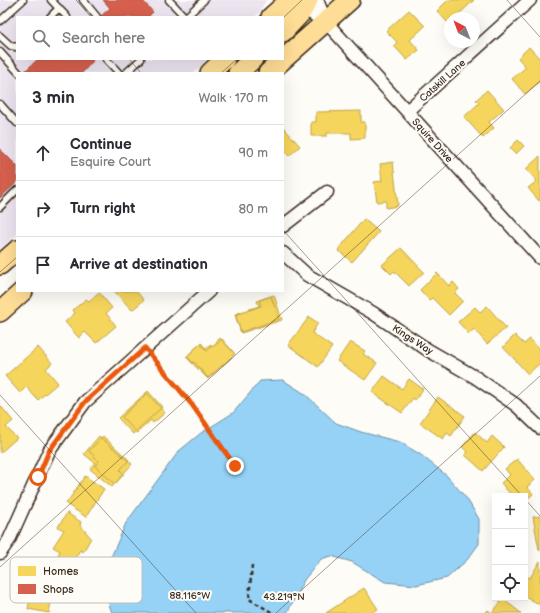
<!DOCTYPE html>
<meta charset="utf-8">
<style>
body{margin:0;font-family:"Balsamiq Sans",sans-serif;background:#f2f2f3;color:#2b2b33}
.controls{position:absolute;right:12px;bottom:12px;display:grid;overflow:hidden;border-radius:0px;box-shadow:0 4px 16px #0002}
.controls button{width:36px;height:36px;display:grid;place-items:center;padding:0;border:0;border-bottom:1px solid #e1e1e2;background:#fff;color:#2b2b33;font:20px sans-serif}
.compass{position:absolute;left:444px;top:12px;width:36px;height:36px;border-radius:50%;background:#fff;box-shadow:0 4px 16px #0002;rotate:318deg}
.stop{position:absolute;width:12px;height:12px;margin:-9px;border:3px solid #ea580c;border-radius:50%;background:#fff}
.stop.end{background:#ea580c;border-color:#fff;box-shadow:0 1px 4px #0008}
.list{margin:0;padding:0;list-style:none}
h2{display:flex;justify-content:space-between;align-items:center;height:52px;margin:0;padding:0 16px;font-size:17px}
h2 small{font-size:13px;font-weight:400;color:#7c7c81}
.list li{display:grid;grid-template-columns:26px 1fr auto;gap:12px;align-items:center;box-sizing:border-box;height:56px;padding:0 16px;border-top:1px solid #e1e1e2}
.list b{display:block;font-size:15px;white-space:nowrap}
.list p{margin:0;font-size:13px;white-space:nowrap;color:#7c7c81}
.list em{font-size:13px;font-style:normal;color:#7c7c81}
.icon{flex:none;width:22px;height:22px;fill:none;stroke:currentColor;stroke-width:2;stroke-linecap:round;stroke-linejoin:round}
.map{position:relative;flex:none;width:540px;height:613px;overflow:hidden}
.search{position:absolute;background:#fff;box-shadow:0 4px 16px #0002;left:16px;top:16px;width:268px;height:44px;display:flex;align-items:center;gap:10px;box-sizing:border-box;padding:0 14px;border-radius:0px;color:#7c7c81;font-size:15px}
.panel{position:absolute;background:#fff;box-shadow:0 4px 16px #0002;left:16px;top:72px;width:268px;height:220px;border-radius:0px}
.map>svg:first-child{display:block}
.built{fill:#ece4ef}
.water{fill:#95d2f6;stroke:#718fa0}
.homes{fill:#f6d55c;stroke:#bea249}
.shops{fill:#d6604d;stroke:#a8503f}
.lines{fill:none;stroke-linecap:round;stroke-linejoin:round}
.service-casing{stroke:#3b2a1e;stroke-width:9}
.minor-casing{stroke:#3b2a1e;stroke-width:15}
.primary-casing{stroke:#3b2a1e;stroke-width:22}
.path{stroke:#3b2a1e;stroke-width:2.5;stroke-dasharray:4 3;stroke-linecap:butt}
.service{stroke:#fdfcf7;stroke-width:6}
.minor{stroke:#fdfcf7;stroke-width:12}
.primary{stroke:#fedd96;stroke-width:19}
.route{stroke:#ea580c;stroke-width:5}
.ticks{fill:none;stroke:#3b2a1e;stroke-width:1;stroke-opacity:0.45}
.labels{text-anchor:middle;stroke-width:4;stroke-linejoin:round;paint-order:stroke}
.street-label{font-size:10px;fill:#3b2a1e;stroke:#fdfcf7}
.key{fill:#fdfcf7;stroke:#c3bdb6;stroke-width:1}
.key-label{font-size:11px;fill:#3b2a1e}
.ticks-label{font-size:10px;text-anchor:middle;fill:#3b2a1e;stroke:#fdfcf7;stroke-width:4;stroke-linejoin:round;paint-order:stroke}
</style>
<div class="map">
<svg width="540" height="613" viewBox="0 0 540 613">
<rect width="100%" height="100%" fill="#fdfcf7"/>
<filter id="ink" filterUnits="userSpaceOnUse"><feTurbulence type="fractalNoise" baseFrequency=".025" numOctaves="2"/><feDisplacementMap in="SourceGraphic" scale="8" xChannelSelector="R" yChannelSelector="G"/><feConvolveMatrix kernelMatrix="1 2 1 2 8 2 1 2 1" color-interpolation-filters="sRGB"/></filter>
<g filter="url(#ink)">
<path class="built" d="M0,0H266L259,13L254,17H17V59H209L193,73H17V234L0,249Z"/>
<path class="water" d="M283,380L305,394L336,423L361,432L400,442L421,455L447,476L467,499L479,519V544L467,560L447,578L416,585L385,582L352,562L331,556L321,559L304,580L287,613H112L108,601L106,584L108,564L126,523L179,451L201,433L233,413L260,381Z"/>
<path class="homes" d="M448,0H474L455,18H450V22L449,24L437,11Z
M409,10L425,26L410,40L419,50L407,60L394,46L397,42L386,31Z
M529,47L540,59V81L525,94L512,79L526,67L518,58Z
M487,90L504,109L489,122L494,128L483,138L464,117L479,103L476,100Z
M361,111V122H365V138L351,139V133H327V136H311V122H316V112Z
M283,127L300,146L289,156L283,149Z
M518,140L524,146L516,154L510,148Z
M540,156V200L539,201L528,188L537,181L526,169Z
M393,162L398,206L386,208V201L377,202L374,182L382,181L380,164Z
M364,219L379,232L352,262L338,250Z
M401,248L424,272L409,286L394,271L391,274L382,265Z
M437,273L449,286L453,282L459,289L455,293L463,301L449,315L432,298L429,300L420,290Z
M114,291H136L144,300L132,310Z
M99,292L112,308L106,313L116,326L96,343L85,332L79,338L65,322L75,313L73,310L86,299L89,301Z
M274,295L282,320L241,333L235,315L261,306L259,300Z
M271,296L279,319L241,332L235,314L259,306L257,301Z
M487,306L506,328L487,344L474,329L469,334L458,322L475,307L480,312Z
M309,317L318,323L312,333L332,347L318,367L288,345Z
M515,335L524,344L530,339L540,350V363L528,374L503,347Z
M220,338L235,354L208,379L186,357L200,344L207,351Z
M222,339L235,354L208,378L194,362L193,363L187,356L201,343L206,348L211,344L213,347Z
M350,342L365,351L363,354L377,363L365,380L337,361Z
M38,347L52,363L46,369L58,383L38,400L26,387L20,393L5,376Z
M384,376L402,389L409,379L423,389L415,400L413,398L402,413L372,392Z
M148,391L162,407L133,434L118,418Z
M147,393L165,413L153,423L151,420L137,433L122,417Z
M438,397L465,416L451,436L447,433L443,439L420,423Z
M0,405L13,421L6,427L17,438L0,453Z
M475,432L487,443L492,436L504,447L483,471L465,455L468,452L462,447Z
M99,436L132,464L112,487L90,469L95,463L84,454Z
M103,436L129,460L120,470L124,474L115,484L95,466L99,461L89,451Z
M517,459L535,480L527,487L533,494L525,501V496H512L501,483L510,475L505,469Z
M85,476L104,489L86,517L66,504Z
M67,513L81,522L80,525L91,538L83,552L80,550L72,563L63,557L60,562L58,555L60,551L53,547L64,530L58,527Z
M540,516V550H539L533,517Z
M540,561V605L525,596V575L530,578Z
M34,576L55,579L49,613L28,609L30,598L24,596L25,589L32,590Z
M364,588L378,609L372,613H326Z
M503,599L521,613H485L488,610L492,613Z"/>
<path class="shops" d="M103,0H142L153,12L148,17H100L110,8Z
M38,59H91L93,61L82,73H24V72Z
M0,149L17,166V182L0,198Z"/>
<g class="lines">
<defs>
<path id="service" d="M51,0L67,17
M83,0L97,17
M169,0L185,17
M50,17L59,8
M186,17L204,0
M0,21L23,0
M0,36L11,46L16,47L17,46
M0,52L19,73
M106,59L119,73
M126,73L141,59
M0,104L17,123
M0,207L17,190"/>
<path id="minor" d="M317,0L326,22
M298,5L326,22L540,258
M407,111L530,0
M283,226L327,192
M283,253L307,275L373,313L428,350L475,377L516,405L540,428
M0,553L9,540L49,451L85,402L209,291"/>
<path id="primary" d="M271,17L290,0
M283,32L300,14L308,0
M210,73L225,59
M238,73L253,59
M268,73L350,0
M0,265L17,250
M0,312L23,291"/>
</defs>
<use href="#service" class="service-casing"/>
<use href="#minor" class="minor-casing"/>
<use href="#primary" class="primary-casing"/>
<path class="path" d="M152,356L193,406L235,466
M252,565L249,599L273,613"/>
<use href="#service" class="service"/>
<use href="#minor" class="minor"/>
<use href="#primary" class="primary"/>
</g>
</g>
<g class="lines" filter="url(#ink)">
<path class="route" d="M38,477L49,451L85,402L145,348L193,406L235,466"/>
</g>
<path class="ticks" d="M76,0L91,17M507,0L540,37M283,18L302,0M129,59L141,73M221,73L237,59M283,230L522,496M0,272L17,257M0,395L196,613M525,499L540,516M0,567L540,81M276,613L540,376"/>
<g class="labels">
<g class="street-label">
<text transform="translate(442 80) rotate(-42)" y="4">Catskill Lane</text>
<text transform="translate(433 140) rotate(48)" y="4">Squire Drive</text>
<text transform="translate(413 339) rotate(33)" y="4">Kings Way</text>
</g>
</g>
<rect x="10" y="557" width="132" height="46" rx="6" class="key"/>
<rect x="18" y="566" width="18" height="10" fill="#f6d55c"/>
<rect x="18" y="584" width="18" height="10" fill="#d6604d"/>
<g class="key-label">
<text x="43" y="575">Homes</text>
<text x="43" y="593">Shops</text>
</g>
<g class="ticks-label">
<text x="190" y="599">88.116°W</text>
<text x="284" y="600">43.219°N</text>
</g>
</svg>
<div class="controls">
<button>+</button>
<button>−</button>
<button><svg class="icon" aria-label="locate" viewBox="0 0 24 24"><circle cx="12" cy="12" r="6"/><path d="M12 2v4M12 18v4M2 12h4M18 12h4"/></svg></button>
</div>
<svg class="compass" viewBox="-18 -18 36 36"><path d="M0-13l5 13h-10z" fill="#e53935"/><path d="M0 13l5-13h-10z" fill="#7c7c81"/></svg>
<div class="stop" style="left:38px;top:477px"></div>
<div class="stop end" style="left:235px;top:466px"></div>
<div class="search"><svg class="icon" aria-label="search" viewBox="0 0 24 24"><circle cx="10" cy="10" r="6"/><path d="M15 15l6 6"/></svg>Search here</div>
<section class="panel">
<h2>3 min<small>Walk · 170 m</small></h2>
<ul class="list">
<li><svg class="icon" aria-label="ahead" viewBox="0 0 24 24"><path d="M12 20V5M6 11l6-6 6 6"/></svg><div><b>Continue</b><p>Esquire Court</p></div><em>90 m</em></li>
<li><svg class="icon" aria-label="right" viewBox="0 0 24 24"><path d="M7 20v-9h11M14 6l5 5-5 5"/></svg><div><b>Turn right</b></div><em>80 m</em></li>
<li><svg class="icon" aria-label="arrive" viewBox="0 0 24 24"><path d="M6 21V4h12l-3 4 3 4H6"/></svg><div><b>Arrive at destination</b></div></li>
</ul>
</section>
</div>
